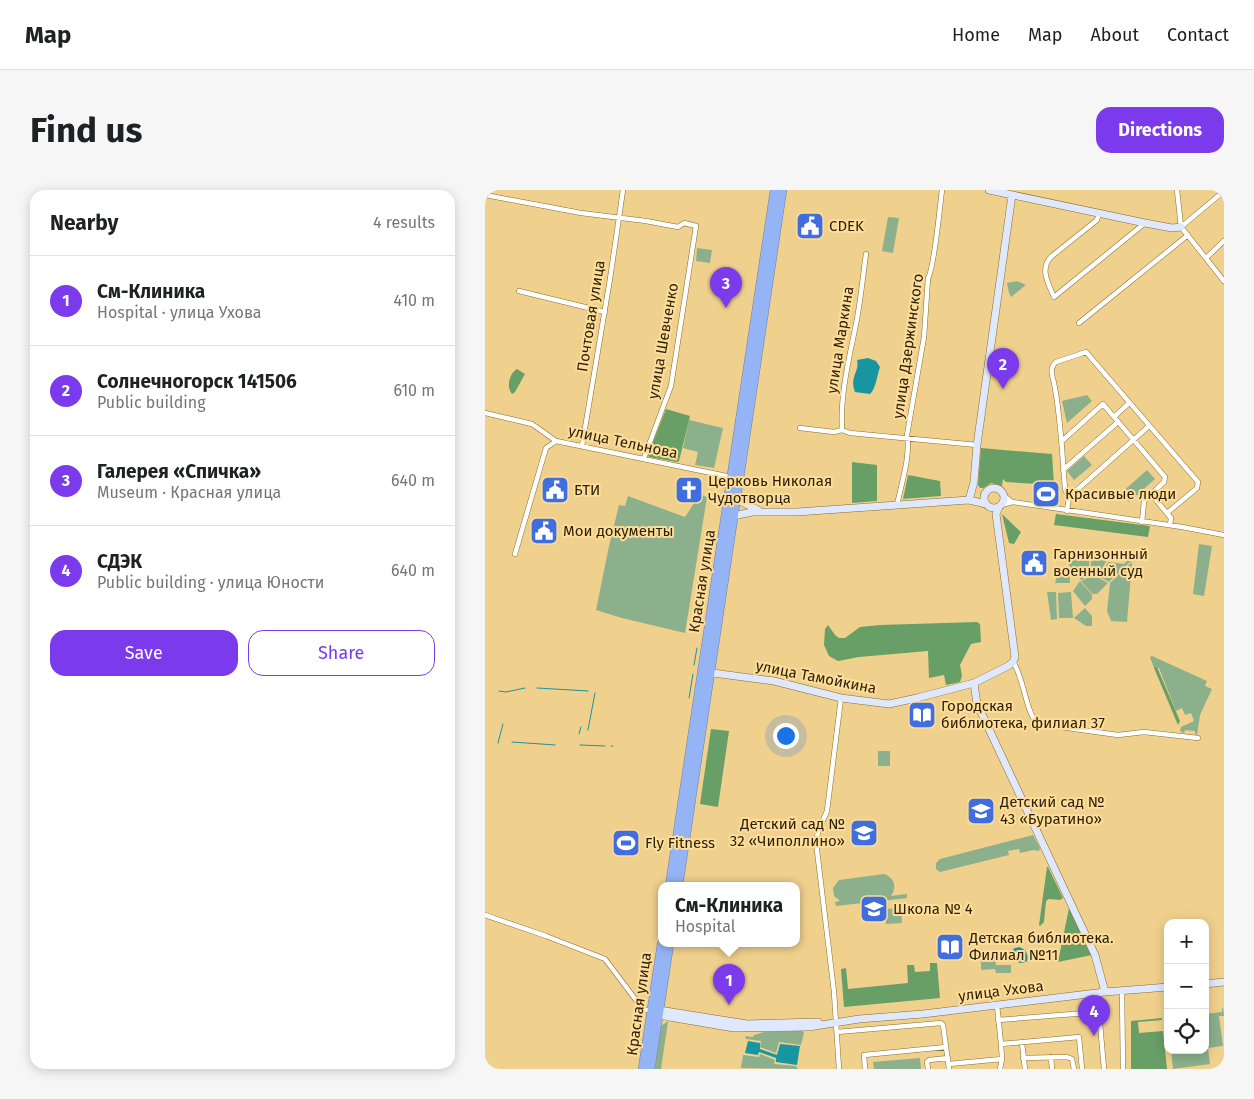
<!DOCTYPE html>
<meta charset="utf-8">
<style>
body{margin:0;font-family:"Fira Sans",sans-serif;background:#f6f6f6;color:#202124}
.controls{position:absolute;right:15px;bottom:15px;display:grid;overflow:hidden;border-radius:10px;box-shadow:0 2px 12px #0003}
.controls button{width:45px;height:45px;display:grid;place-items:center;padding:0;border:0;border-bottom:1px solid #e0e0e0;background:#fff;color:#202124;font:25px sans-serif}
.you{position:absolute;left:300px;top:545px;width:18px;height:18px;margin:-12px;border:4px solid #fff;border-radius:50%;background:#1a73e8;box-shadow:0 0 0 8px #1a73e833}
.badge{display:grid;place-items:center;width:32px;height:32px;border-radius:50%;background:#7c3aed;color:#fff;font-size:16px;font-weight:700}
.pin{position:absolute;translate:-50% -41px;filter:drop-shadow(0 1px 2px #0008)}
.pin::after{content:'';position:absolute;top:26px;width:18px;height:15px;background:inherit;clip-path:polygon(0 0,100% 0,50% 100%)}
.popup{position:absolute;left:173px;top:692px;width:142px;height:65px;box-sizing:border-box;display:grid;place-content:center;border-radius:10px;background:#fff;filter:drop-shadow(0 1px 4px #0005);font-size:16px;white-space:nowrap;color:#757577}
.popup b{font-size:19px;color:#202124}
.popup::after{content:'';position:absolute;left:50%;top:100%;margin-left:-10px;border:10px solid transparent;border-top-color:#fff}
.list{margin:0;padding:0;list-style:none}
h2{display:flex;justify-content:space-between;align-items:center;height:65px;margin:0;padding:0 20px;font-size:21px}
h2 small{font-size:16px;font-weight:400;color:#757577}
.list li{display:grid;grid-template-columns:32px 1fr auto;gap:15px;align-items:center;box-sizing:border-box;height:90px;padding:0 20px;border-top:1px solid #e0e0e0}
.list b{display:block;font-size:19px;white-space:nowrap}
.list p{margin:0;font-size:16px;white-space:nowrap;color:#757577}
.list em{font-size:16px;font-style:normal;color:#757577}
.actions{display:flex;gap:10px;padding:15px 20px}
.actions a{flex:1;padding:11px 0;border:1px solid #7c3aed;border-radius:15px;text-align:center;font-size:18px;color:#7c3aed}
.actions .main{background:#7c3aed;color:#fff}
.icon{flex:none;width:28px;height:28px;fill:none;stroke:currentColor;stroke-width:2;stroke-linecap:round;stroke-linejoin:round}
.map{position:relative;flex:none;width:739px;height:879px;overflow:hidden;border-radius:15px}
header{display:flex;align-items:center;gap:30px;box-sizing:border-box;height:70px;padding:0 25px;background:#fff;border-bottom:1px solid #e0e0e0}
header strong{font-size:24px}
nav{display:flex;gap:28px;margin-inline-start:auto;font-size:18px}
.intro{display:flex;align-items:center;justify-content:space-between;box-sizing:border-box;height:120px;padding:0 30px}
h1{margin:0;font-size:35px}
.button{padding:12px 22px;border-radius:15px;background:#7c3aed;color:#fff;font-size:18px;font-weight:700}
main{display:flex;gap:30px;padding:0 30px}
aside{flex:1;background:#fff;border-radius:15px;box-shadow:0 2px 12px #0003}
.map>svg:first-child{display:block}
.green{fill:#8cb08b}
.forest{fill:#679f67}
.water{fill:#1796a1}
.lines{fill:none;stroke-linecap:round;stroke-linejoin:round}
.stream{stroke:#1796a1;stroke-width:1}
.street-casing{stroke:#8a6c2a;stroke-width:5.5}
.secondary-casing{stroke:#8a6c2a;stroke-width:8}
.highway-casing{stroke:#7080a1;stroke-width:10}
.street{stroke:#fff;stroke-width:4.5}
.secondary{stroke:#dfe8fc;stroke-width:7}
.highway{stroke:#95b4f6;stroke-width:9}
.labels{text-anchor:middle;stroke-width:4;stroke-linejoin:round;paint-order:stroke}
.poi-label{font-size:15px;fill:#2b1e03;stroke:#fddd9a;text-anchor:start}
.street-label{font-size:15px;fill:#2b1e03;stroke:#fddd9a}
</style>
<header>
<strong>Map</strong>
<nav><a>Home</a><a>Map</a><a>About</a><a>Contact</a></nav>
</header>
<div class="intro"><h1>Find us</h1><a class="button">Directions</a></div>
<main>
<aside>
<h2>Nearby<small>4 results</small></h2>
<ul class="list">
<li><span class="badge">1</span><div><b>См-Клиника</b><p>Hospital · улица Ухова</p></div><em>410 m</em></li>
<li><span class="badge">2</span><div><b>Солнечногорск 141506</b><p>Public building</p></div><em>610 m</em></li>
<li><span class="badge">3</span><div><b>Галерея «Спичка»</b><p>Museum · Красная улица</p></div><em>640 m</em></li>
<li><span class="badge">4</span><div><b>СДЭК</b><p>Public building · улица Юности</p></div><em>640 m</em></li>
</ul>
<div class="actions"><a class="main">Save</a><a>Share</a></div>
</aside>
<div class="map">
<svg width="739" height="879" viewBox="0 0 739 879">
<rect width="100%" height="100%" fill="#f0d08d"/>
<path class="green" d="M403,27L414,28L408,63L397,61Z
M212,58L227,60L225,73L211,71Z
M532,91L541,95L526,107L524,103L522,93Z
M602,205L607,211L582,233L577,211Z
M204,230L238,238L229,278L210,275L213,262L198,258Z
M599,266L607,275L589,290L582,281Z
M662,280L670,289L644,312L636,303Z
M215,304L222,307L200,443L137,428L111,420L124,356L134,315L140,316L143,306L200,327Z
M714,354L727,356L719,406L708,404Z
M577,366L604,369L605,386L596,390Z
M606,369L621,371L614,387L606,386Z
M642,371H646L624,392L615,387L623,372L639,374Z
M647,372L642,432L626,431L622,421L625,393Z
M574,377L585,384V393H570Z
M605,387L614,388L623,393L612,404H607L596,391Z
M595,391L607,405V409L600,416L588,401Z
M562,402H571L572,429L566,430Z
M586,402L588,428H574L573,403Z
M600,418L607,426V436H601L589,428Z
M667,466L722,491L720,496L727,499L715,525L712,545L710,544V541L700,540L699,543L695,541L696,537L709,531L706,523L700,525L697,518L691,521L674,478H669L665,467Z
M393,561H405V576H393Z
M548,645L555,658L554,661L548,660L535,663L534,659L523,661L524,665L455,682L451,679V673L455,669Z
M399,684C410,688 412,697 406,706L422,704V708L351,716L350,712L355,711L349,706L348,698L354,690Z
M416,718L417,733L401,734L400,719Z
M510,766L511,775H526V783H511L510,779L496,780V767Z
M737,818H738L739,826H734L738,856L723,858L725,874L688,879L686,860H720V824L737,822Z
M183,831L176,879H170L176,836Z
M317,841L319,843L316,855L294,852L291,863L275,857L276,851L261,849L260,846L268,847L269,845L279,842Z
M275,864L290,870L289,874L311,876L313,879L256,878L258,865L274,867Z
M435,868L436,879H389L388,872Z"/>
<path class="forest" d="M32,179L40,184L30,202L27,204C21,197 24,184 32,179Z
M181,219L205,226L194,271L192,272L164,267L163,265Z
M496,258L567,264L569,295L521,292L518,289L517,296L506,293L498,298H495L493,295Z
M367,272L392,275V311L367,313Z
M423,285L455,291L456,306L418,309Z
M517,324L536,342L529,354L524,353Z
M571,324L665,336L663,347L569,335Z
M492,432L495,434L496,452L486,454L475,475L477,486L475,492L461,495L459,485L444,488L443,461L374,467L353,471L344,466L339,455L340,439L343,435L350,445L354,448H360L375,437L395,435Z
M672,477L695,531L693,535L669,478Z
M226,539L244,541L233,617L215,614Z
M562,677H563L578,708L575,710L564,709L561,711L559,732L555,736L554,735Z
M584,718L607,765L573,772Z
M445,773H452L455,808L359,817L356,779L361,778L363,799L423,793L422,775H429L430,782L445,781Z
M677,828V830L653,832L654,843L678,841L682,879H646V831Z"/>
<path class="water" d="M383,168L391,171L395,177C392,185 391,199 385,204L370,202C364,187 375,181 372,170Z
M534,757C540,759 544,764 542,771L537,773L532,772L528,768V759Z
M263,851L275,853V859L292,865L295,854L315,856L312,875L291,872V868L274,862L273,865L260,863Z"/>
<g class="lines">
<path class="stream" d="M209,475L212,458
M52,498L103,501
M14,501L21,502L40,498
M204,508L208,484
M103,540L110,503
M94,544L96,537
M27,552L70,555
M13,553L18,534
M95,555L120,556
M126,556H128"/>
<defs>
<path id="street" d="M692,0L696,37
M0,5L96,23L161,31L193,37L199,33L211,36L186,196L159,268
M614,23L612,30L567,66C554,78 563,93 569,107L660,33
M696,37L739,91
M696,37L739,1
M721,68L739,51
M34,101L120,122
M594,133L703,45
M0,223L47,234L71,251L246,287
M629,227L644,213
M315,238L349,242L357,240L365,243L492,255
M357,240C355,202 365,165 372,129C376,107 378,85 381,64
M577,251L618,214L680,287L679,292L659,311L657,332
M97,256L125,89L138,0
M578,280L633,232
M666,304L686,328L685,335
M518,305L526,311
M584,307L664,236
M412,315C416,295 426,265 422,245L439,147L443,88C449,80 455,15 457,0
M516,315L528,312L697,337L739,345
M582,321L584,307L580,299C577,263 576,228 569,193C567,185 564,178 571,172L601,162L713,292L712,298L682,323
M30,364L61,258L71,251
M528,472C539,486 541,527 554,534L633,545L659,542L713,548
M0,725L61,746L120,769L157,818L167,822
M637,800L638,879
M512,815L516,854L594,847L597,879
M513,830L614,822L619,879
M352,842L456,833L458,835L464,879
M537,853L540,879
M566,867L567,879
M538,868L582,867L587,869L589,879
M464,874L517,869L516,854
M354,879L349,802L331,652L333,642L342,621L356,508
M380,879L379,865L461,857
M443,879L442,872L444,870L463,868
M515,879L517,869"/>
<path id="secondary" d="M504,0L660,33L687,38L696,37
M499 308a10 10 0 1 1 20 0a10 10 0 1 1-20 0Z
M251,305L257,312L273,320
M484,310L489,292L492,255L527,5
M248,326L267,322H312L484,310L501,314
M220,482L289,491L356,508L404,514L432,508L489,493L523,476L528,472L530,467L511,324L514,317
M489,493L492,514L503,537L610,765L620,802
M720,794L739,792
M170,821L174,820L262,834L333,832
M169,823L184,827L249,838L324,837L374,829L438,824L620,802L683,797"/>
<path id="highway" d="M185,696L290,0
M193,696L297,0
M158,879L177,754
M165,879L184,754"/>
</defs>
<use href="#street" class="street-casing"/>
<use href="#secondary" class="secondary-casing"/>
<use href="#highway" class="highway-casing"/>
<use href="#street" class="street"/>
<use href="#secondary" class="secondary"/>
<use href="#highway" class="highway"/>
</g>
<defs>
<symbol id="civic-square" viewBox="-11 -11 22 22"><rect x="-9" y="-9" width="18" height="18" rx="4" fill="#406edf" stroke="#fddd9a"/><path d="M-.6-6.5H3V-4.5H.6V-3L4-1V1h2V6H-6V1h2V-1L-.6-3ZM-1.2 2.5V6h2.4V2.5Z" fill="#fff"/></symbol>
<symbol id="church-square" viewBox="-11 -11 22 22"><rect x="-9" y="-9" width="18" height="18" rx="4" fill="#406edf" stroke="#fddd9a"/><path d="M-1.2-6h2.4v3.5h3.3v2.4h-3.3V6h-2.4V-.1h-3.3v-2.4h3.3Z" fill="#fff"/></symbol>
<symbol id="stadium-square" viewBox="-11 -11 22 22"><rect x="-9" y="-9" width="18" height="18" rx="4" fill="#406edf" stroke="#fddd9a"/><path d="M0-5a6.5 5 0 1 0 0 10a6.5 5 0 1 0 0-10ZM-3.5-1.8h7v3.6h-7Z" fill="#fff"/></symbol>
<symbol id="library-square" viewBox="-11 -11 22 22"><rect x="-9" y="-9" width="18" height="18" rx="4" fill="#406edf" stroke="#fddd9a"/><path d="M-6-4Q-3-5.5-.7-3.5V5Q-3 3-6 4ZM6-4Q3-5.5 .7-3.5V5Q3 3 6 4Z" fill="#fff"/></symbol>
<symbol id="school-square" viewBox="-11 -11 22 22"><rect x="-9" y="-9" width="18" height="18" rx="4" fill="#406edf" stroke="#fddd9a"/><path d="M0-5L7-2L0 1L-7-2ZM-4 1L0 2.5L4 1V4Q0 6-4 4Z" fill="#fff"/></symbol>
</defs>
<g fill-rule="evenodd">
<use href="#civic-square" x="309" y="20" width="32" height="32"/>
<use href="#civic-square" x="54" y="284" width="32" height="32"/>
<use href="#church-square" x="188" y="284" width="32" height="32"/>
<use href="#stadium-square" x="545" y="288" width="32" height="32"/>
<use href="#civic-square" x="43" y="325" width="32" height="32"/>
<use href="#civic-square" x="533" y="357" width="32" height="32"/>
<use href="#library-square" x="421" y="509" width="32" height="32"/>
<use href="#school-square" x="480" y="605" width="32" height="32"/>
<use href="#school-square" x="363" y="627" width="32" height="32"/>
<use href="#stadium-square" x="125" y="637" width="32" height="32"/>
<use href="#school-square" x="373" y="703" width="32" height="32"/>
<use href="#library-square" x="449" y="741" width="32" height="32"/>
</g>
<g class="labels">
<g class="poi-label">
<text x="344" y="41">CDEK</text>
<text x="223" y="296">Церковь Николая<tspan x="223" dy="17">Чудотворца</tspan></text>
<text x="89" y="305">БТИ</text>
<text x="580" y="309">Красивые люди</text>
<text x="78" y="346">Мои документы</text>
<text x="568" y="369">Гарнизонный<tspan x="568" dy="17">военный суд</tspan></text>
<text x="456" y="521">Городская<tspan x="456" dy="17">библиотека, филиал 37</tspan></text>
<text x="515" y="617">Детский сад №<tspan x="515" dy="17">43 «Буратино»</tspan></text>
<text x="360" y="639" text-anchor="end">Детский сад №<tspan x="360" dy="17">32 «Чиполлино»</tspan></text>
<text x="160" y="658">Fly Fitness</text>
<text x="408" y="724">Школа № 4</text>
<text x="484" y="753">Детская библиотека.<tspan x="484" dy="17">Филиал №11</tspan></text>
</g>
<g class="street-label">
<text transform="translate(106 126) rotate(-81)" y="5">Почтовая улица</text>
<text transform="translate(355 150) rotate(-81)" y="5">улица Маркина</text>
<text transform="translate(178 151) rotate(-80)" y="5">улица Шевченко</text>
<text transform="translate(423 156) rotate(-82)" y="5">улица Дзержинского</text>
<text transform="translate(138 252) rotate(12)" y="5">улица Тельнова</text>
<text transform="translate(217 391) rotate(-81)" y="5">Красная улица</text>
<text transform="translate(331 487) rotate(11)" y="5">улица Тамойкина</text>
<text transform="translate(516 801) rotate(-7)" y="5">улица Ухова</text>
<text transform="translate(154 814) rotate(-82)" y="5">Красная улица</text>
</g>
</g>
</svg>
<div class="controls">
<button>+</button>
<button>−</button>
<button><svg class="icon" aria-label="locate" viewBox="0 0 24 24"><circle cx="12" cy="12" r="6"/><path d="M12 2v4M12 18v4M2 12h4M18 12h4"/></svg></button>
</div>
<div class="you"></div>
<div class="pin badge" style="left:244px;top:815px">1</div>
<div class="popup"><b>См-Клиника</b>Hospital</div>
<div class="pin badge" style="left:518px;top:199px">2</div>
<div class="pin badge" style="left:241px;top:118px">3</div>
<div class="pin badge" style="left:609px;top:846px">4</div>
</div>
</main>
